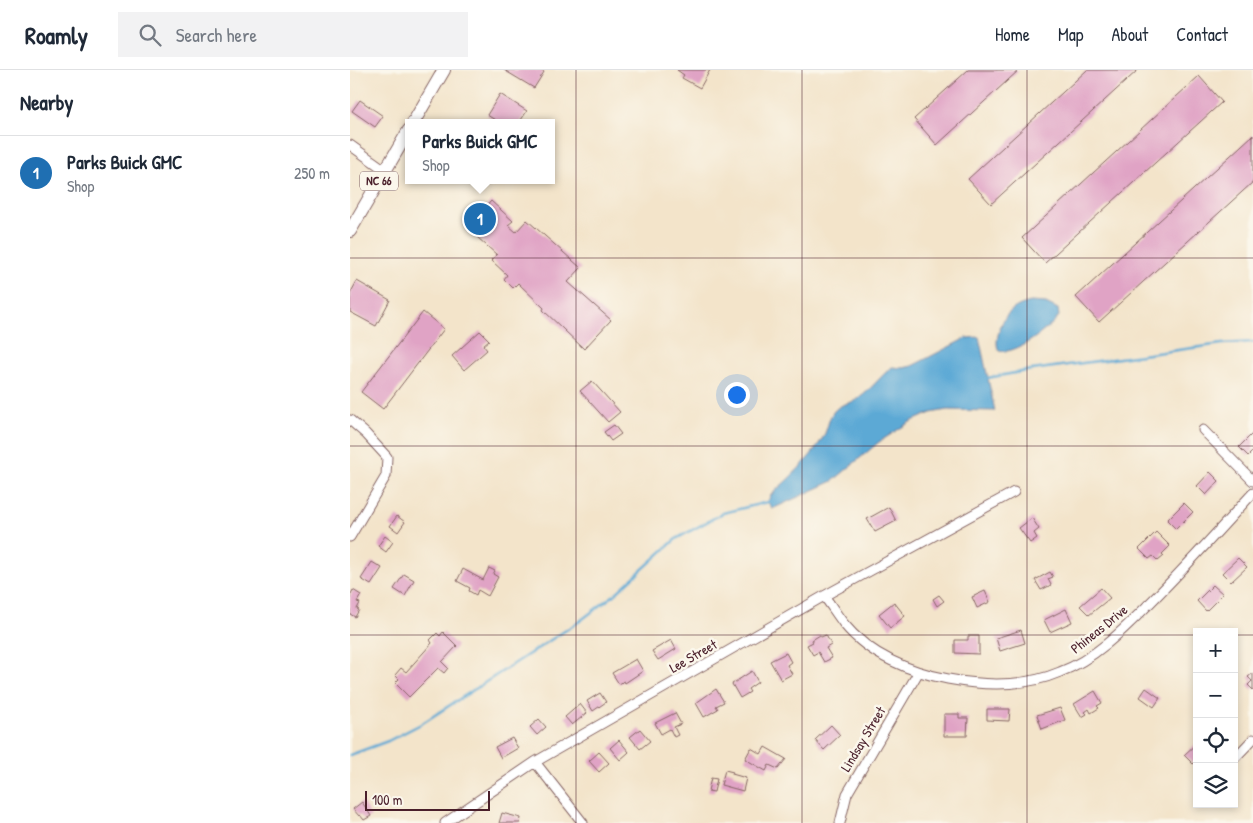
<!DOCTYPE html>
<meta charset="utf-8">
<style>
body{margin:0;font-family:"Patrick Hand",sans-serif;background:#f2f2f3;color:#1f2937}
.controls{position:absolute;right:15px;bottom:15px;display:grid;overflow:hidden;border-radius:0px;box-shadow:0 2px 8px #0003}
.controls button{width:45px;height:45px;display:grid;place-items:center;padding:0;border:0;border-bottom:1px solid #e0e1e3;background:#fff;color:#1f2937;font:25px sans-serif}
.scale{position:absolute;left:15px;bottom:12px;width:125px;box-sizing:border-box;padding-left:5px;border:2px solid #4a1f2b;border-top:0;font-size:14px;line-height:18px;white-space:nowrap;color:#4a1f2b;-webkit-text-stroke:4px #fbf7ec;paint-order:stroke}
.you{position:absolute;left:386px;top:324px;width:18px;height:18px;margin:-12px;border:4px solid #fff;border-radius:50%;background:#1a73e8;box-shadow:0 0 0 8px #1a73e833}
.badge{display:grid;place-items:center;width:32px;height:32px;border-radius:50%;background:#1f6fb2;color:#fff;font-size:16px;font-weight:700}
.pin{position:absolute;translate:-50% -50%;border:2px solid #fff;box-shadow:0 1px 5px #0006}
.popup{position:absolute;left:55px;top:49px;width:150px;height:65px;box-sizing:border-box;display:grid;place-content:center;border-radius:0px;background:#fff;filter:drop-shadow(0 1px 4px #0005);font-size:16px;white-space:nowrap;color:#747a83}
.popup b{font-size:19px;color:#1f2937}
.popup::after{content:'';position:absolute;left:50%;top:100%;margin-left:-10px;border:10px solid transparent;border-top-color:#fff}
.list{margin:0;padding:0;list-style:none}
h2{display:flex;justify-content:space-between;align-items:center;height:65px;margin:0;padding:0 20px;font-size:21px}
h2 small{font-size:16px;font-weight:400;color:#747a83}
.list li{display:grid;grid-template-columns:32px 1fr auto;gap:15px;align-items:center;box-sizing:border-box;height:75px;padding:0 20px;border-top:1px solid #e0e1e3}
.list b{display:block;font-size:19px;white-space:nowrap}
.list p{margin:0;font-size:16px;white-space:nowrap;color:#747a83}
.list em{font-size:16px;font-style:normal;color:#747a83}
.icon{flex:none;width:28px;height:28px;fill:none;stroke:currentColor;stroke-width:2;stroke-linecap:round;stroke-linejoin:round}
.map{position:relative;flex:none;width:903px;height:753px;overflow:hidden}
header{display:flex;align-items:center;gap:30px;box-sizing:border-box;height:70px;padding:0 25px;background:#fff;border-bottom:1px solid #e0e1e3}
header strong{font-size:24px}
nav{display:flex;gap:28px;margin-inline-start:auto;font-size:18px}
.search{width:350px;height:45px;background:#f2f2f3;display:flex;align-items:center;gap:12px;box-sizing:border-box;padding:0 18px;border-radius:0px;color:#747a83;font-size:19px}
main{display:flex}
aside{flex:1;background:#fff}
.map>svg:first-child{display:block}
.water{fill:#5ba9d5;stroke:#526480}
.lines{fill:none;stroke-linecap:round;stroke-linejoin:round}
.stream{stroke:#5ba9d5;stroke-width:2.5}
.building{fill:#e0a3c5}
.street-casing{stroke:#856463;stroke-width:11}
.primary-casing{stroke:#856463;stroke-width:14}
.street{stroke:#fff;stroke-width:9}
.primary{stroke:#fff;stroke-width:12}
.grid{fill:none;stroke:#4a1f2b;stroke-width:1;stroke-opacity:0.55}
.labels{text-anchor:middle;stroke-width:5;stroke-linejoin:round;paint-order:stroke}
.shield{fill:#fbf7ec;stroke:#7f6065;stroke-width:1}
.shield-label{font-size:12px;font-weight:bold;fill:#4a1f2b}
.street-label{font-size:14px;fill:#4a1f2b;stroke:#fbf7ec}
</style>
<header>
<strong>Roamly</strong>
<div class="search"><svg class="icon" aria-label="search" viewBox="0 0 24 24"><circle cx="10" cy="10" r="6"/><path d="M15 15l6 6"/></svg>Search here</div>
<nav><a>Home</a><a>Map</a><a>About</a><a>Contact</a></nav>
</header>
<main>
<aside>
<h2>Nearby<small></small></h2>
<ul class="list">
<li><span class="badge">1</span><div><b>Parks Buick GMC</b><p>Shop</p></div><em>250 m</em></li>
</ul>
</aside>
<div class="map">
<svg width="903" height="753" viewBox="0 0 903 753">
<rect width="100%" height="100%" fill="#fbf7ec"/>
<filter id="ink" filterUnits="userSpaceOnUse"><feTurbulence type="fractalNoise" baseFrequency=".02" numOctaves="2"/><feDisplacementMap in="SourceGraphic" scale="10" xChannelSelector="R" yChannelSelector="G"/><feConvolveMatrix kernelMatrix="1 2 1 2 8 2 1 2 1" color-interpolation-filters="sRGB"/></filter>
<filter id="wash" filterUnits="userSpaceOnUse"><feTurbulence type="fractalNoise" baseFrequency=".0096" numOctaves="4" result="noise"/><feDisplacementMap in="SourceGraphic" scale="20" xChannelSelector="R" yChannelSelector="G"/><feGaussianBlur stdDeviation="1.12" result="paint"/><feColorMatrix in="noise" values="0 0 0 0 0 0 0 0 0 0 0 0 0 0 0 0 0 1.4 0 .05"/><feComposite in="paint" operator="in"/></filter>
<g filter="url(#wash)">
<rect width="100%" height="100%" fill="#f3e4ca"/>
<path class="water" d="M681,232L696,233L708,239L709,246C699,259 666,285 649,281C646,275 647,271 648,265C653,246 661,236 681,232Z
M629,267L645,341L597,340L581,343L560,352L529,372L483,411L422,439L418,432L420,426C438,409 459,391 472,369C478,360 478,348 484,341C491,333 500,334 508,329C521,320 530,306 542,297L553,298L562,296L616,268Z"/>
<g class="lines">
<path class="stream" d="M637,308L682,300L872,274L903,272
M0,685L38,671L71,654L230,551L264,525L326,469L373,443L418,432L420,430"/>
</g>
<g id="blocks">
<path class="building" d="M154,0H190L194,2L184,18Z
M327,0H360L350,18L332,8L334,5Z
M618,0H669L587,75L564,49Z
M737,0H788L641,134L618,109Z
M849,6L872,32L695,193L672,168Z
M150,24L177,41L169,53H150L137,45Z
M10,30L33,46L25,57L2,41Z
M903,65V112L749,252L726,227Z
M141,131L163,151L158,155L166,162L177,150L231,198L218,212L261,250L234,279L193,240L194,238L168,213L163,218L154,209L157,205L141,190L147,185L117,158Z
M7,211L40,230L26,256L0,242V224Z
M73,242L94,259L33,339L11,322Z
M130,261L139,270L133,275L137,280L114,300L102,286Z
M242,311L270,342L258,352L230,321Z
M264,355L271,364L261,371L254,362Z
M903,363V381L898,386L889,377Z
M860,402L869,411L856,425L847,416Z
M834,433L843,442L826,459L817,450Z
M539,437L546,451L525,462L517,449Z
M47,446L55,452L48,462L40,456Z
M682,448L689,459L684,463L687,468L680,473L669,458Z
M806,462L820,476L812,484L814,486L808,491L803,486L799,489L789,479Z
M35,466L43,472L36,482L28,476Z
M888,488L897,497L881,512L872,503Z
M22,492L32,498L21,515L11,509Z
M139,498L145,501L143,504L148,507L138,526L128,520L126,525L119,521L120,518L107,511L113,499L133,510Z
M700,502L703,507L698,509L701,515L691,520L685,510Z
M54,504L64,510L55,526L44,519Z
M863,515L873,524L856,541L847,531Z
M751,518L760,528L739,545L730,536Z
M3,520L11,525L7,532L10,533L7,539L9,540L5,547L0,544V526Z
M635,521L640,532L627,538L622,527Z
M589,525L594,531L587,536L583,529Z
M544,532L555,546L540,558L529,544Z
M716,539L722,552L700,562L694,550Z
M671,560L675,573L650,581L646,568Z
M93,562L107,576L92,592L98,598L94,603L88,598L59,627L45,613L49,609L45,605L51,598L56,602L82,573L80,570L87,563L90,566Z
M470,565L471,567L476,565L481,575L476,578L482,588L474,592L468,582L463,585L457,575L463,572L462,570Z
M618,566H629V584L605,583V570H618Z
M321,570L326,579L308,590L302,581Z
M436,583L441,592L437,595L442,604L431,610L420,591Z
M286,589L293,601L275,613L274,611L269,614L262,603Z
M402,601L408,612L398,619L400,622L390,628L382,614Z
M903,603V620L898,615L902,611L898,607Z
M796,618L810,628L804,637L790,627Z
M366,619L374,632L366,636L368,639L354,647L346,633Z
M745,621L752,633L747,636L749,638L741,643L739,639L735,642L737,644L732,647L724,634Z
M250,623L256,632L243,641L237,631Z
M230,634L237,643L222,655L215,647Z
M710,638L715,650L692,659L687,645Z
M637,639H660L659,651L637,650Z
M325,643L331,654L324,657L328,665L324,667L320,659L311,664L305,653Z
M594,644H609V648H618L617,666H594Z
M189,649L196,657L187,665L180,657Z
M481,655L490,665L474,680L465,670Z
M290,659L300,671L290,679L280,667Z
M162,668L168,678L151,688L145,677Z
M269,670L279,682L270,690L260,678Z
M847,673V690L843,694L834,685Z
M415,677L436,689L428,699L419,695L416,701L395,689L401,678L411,684Z
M249,682L259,693L249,702L239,691Z
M375,700L383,702L382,704L396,708L393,721L371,715Z
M361,708L367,709L364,722L358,721Z
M12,732L21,746L14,750L10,745L9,746L3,739Z
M152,743L171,748L170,753H149Z"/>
</g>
</g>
<g filter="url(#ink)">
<use href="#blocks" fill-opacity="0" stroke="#856463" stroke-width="1"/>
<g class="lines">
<defs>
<path id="street" d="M0,75L35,100
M0,350L16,364L37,387L36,406L0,467
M853,360L903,411
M474,526C481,535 487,545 494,554C519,585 560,602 598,609C635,616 675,617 710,602C745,589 774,559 799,534C835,498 869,460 903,423
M884,689L903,669
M185,692L233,753
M95,753L185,692L474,526L664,422
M490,753L497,724L568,603"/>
<path id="primary" d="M63,53L94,0
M0,161L59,60"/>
</defs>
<use href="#street" class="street-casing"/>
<use href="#primary" class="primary-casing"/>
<use href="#street" class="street"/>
<use href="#primary" class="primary"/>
</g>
</g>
<path class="grid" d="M226,0V753M452,0V753M677,0V753M0,188H903M0,376H903M0,565H847M884,565H903"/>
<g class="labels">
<rect class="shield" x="10" y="101.5" width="38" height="19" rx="4"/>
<g class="shield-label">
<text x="29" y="115">NC 66</text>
</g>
<g class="street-label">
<text transform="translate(749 559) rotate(-39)" y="5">Phineas Drive</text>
<text transform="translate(343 586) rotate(-30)" y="5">Lee Street</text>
<text transform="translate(513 669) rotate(-59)" y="5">Lindsay Street</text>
</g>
</g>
</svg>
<div class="controls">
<button>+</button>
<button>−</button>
<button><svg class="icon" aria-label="locate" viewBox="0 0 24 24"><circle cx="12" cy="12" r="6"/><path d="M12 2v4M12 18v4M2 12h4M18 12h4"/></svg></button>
<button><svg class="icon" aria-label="layers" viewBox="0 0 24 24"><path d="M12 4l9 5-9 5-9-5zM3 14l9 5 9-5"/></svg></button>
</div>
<div class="scale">100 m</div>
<div class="you"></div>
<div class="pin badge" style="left:130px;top:149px">1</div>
<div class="popup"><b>Parks Buick GMC</b>Shop</div>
</div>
</main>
